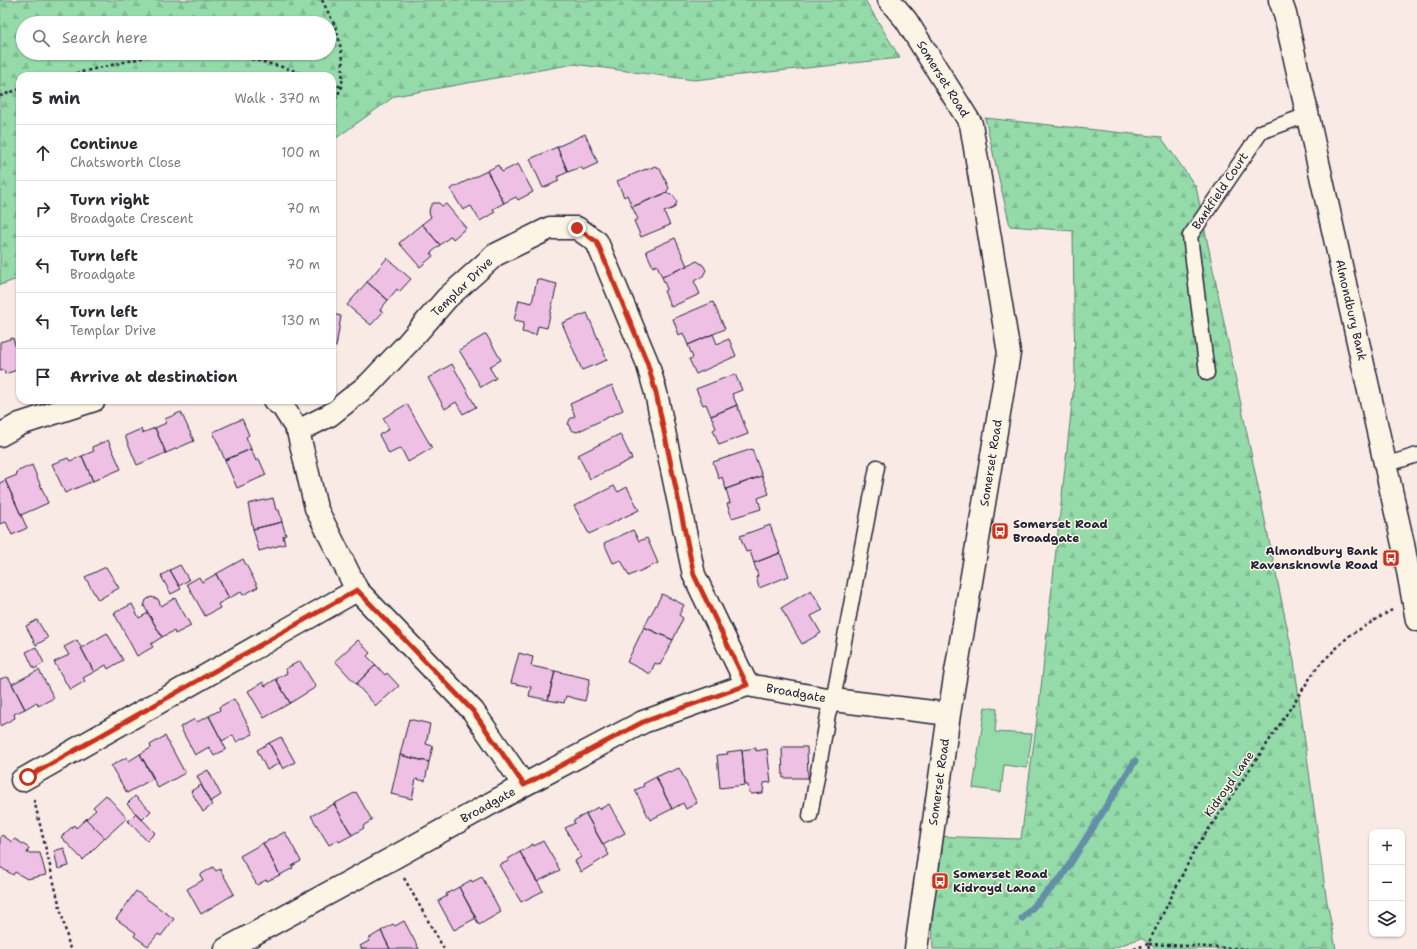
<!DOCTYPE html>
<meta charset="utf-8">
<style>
body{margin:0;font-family:"Shantell Sans",sans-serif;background:#f7f7f7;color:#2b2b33}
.controls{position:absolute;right:12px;bottom:12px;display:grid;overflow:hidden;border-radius:8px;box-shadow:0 1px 3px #0004}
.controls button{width:36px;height:36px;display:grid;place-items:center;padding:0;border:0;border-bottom:1px solid #e1e1e2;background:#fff;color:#2b2b33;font:20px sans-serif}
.stop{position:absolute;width:12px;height:12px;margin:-9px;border:3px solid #c8321e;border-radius:50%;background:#fff}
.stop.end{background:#c8321e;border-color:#fff;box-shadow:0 1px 4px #0008}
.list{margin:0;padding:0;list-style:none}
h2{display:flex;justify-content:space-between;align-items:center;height:52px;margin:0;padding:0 16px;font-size:17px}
h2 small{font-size:13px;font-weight:400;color:#7c7c81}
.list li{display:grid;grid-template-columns:26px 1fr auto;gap:12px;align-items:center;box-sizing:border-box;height:56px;padding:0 16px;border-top:1px solid #e1e1e2}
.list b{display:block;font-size:15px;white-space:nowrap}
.list p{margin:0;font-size:13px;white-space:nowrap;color:#7c7c81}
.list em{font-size:13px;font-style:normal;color:#7c7c81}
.icon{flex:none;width:22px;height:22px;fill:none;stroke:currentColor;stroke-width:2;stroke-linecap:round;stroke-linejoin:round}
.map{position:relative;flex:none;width:1417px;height:949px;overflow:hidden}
.search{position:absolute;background:#fff;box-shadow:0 1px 3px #0004;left:16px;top:16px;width:320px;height:44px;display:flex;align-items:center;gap:10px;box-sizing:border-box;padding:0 14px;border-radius:22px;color:#7c7c81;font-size:15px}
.panel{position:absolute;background:#fff;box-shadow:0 1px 3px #0004;left:16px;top:72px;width:320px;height:332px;border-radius:12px}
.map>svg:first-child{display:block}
.forest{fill:url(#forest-firs);stroke:#5b7e72;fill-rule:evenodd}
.green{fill:#94dba9;stroke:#5b7e72}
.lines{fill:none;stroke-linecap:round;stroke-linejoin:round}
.stream{stroke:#638fa7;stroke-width:7}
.building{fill:#eec0e4;stroke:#22223b}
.lane-casing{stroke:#22223b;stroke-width:17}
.street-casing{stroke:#22223b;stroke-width:25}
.path{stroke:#22223b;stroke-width:2.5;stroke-dasharray:3 3;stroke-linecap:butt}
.lane{stroke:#fcf5e5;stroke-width:14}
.street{stroke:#fcf5e5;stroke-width:22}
.route{stroke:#c8321e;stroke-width:5}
.labels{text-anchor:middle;stroke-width:3;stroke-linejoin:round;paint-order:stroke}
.street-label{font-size:12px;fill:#22223b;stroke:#fcf5e5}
.poi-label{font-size:12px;font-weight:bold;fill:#22223b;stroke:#fcf5e5;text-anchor:start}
</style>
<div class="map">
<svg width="1417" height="949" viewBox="0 0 1417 949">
<defs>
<pattern id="forest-firs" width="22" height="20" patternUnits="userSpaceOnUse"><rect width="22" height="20" fill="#94dba9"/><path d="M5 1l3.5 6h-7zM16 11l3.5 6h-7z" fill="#7fbc92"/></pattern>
</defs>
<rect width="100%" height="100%" fill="#f9eae5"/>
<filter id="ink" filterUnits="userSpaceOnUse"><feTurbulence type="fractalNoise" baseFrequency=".025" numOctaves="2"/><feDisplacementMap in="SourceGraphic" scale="8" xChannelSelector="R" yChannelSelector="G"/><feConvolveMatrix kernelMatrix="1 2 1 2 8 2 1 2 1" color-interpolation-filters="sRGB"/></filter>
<g filter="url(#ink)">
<path class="forest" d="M0,0H865L900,58L694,80L574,64L395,96L332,141V76H20V278L0,285ZM23,23H329V53H23Z
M985,118L1161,137L1196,187L1294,661L1326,896L1336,949H1156L1141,938L1111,949H933L929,836L1021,839L1040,697L1075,376L1073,231L1010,226Z"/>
<path class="green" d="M985,707L997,709L995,732L1032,734L1027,768L1004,765L1001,792L973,788Z"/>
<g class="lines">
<path class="stream" d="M1022,918L1061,878L1135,761"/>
</g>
<path class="building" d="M585,134L598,163L583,170L581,167L568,172L557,147Z
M557,147L568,172L557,177L559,181L543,188L530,159Z
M518,164L533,192L518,200L516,197L504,203L487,171L498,165L502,172Z
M655,166L660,169L669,188L666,193L632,207L627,195L624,197L617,181L646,169V170Z
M487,171L504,203L493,209L495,212L480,221L471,206L463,210L450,189Z
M666,193L674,196L677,202L674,208L664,212L670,225L641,237L634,221L638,219L632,207Z
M433,203H439L442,206L446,204L466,228L453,239L451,236L440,245L422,224L431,217L429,212L430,207Z
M422,224L440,245L431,253L433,256L420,267L399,243Z
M675,238L687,266L662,277L657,265L653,267L646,251Z
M387,258L411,279L399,292L397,289L388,300L367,282Z
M697,261L703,265L706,270L703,276L694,281L700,294L671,307L664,291L667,289L662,277Z
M537,279L557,284L547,328L538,326L536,335L522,332L524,322L514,320L519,300L532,303Z
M367,282L388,300L380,310L383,312L371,325L347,305Z
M713,302L725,329L688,345L683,333L679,335L673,319Z
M587,313L607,360L582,370L562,323Z
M332,314L341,316L336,347L332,346Z
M486,334L501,360L489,367L496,378L481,387L459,350Z
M713,334L717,344L729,339L736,356L696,374L689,359L693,358L688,345Z
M13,338L20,363V369L5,374L4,370L0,371V342Z
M452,364L476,407L463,414L456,402L445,409L428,378Z
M735,374L742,390L732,394L737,405L711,416L706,404L703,405L696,389Z
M612,385L623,410L577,432L571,430L568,424L570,419L575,416L570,404Z
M407,404L432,448L408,462L401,448L389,454L379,435L389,429L383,418Z
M737,405L748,434L719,445L713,430L716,428L711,416Z
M181,412L194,441L166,453L155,428L166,423L165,419Z
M242,419L249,435L246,437L251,449L225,460L213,432Z
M155,428L166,453L137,465L125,436L141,429L142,433Z
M620,434L632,459L590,479L578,455Z
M108,440L121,469L93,481L82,456L94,451L92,447Z
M251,449L256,461L259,459L266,475L237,488L225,460Z
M752,449L762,476L726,489L722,477L719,479L713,462Z
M82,456L93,481L65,493L52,464L68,458L70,461Z
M32,465L48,503L21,515L5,480L17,475L16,472Z
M762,476L769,494L758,498L761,509L732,518L727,504L730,503L726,489Z
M5,480L27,528L12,535L6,522L0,524V483Z
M614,486L618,492L627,487L639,510L589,534L574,506Z
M273,498L276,510H279L282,522L253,529L248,504Z
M282,522L286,535L283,536L285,544L259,551L253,529Z
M770,525L780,553L754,563L750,551L746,552L740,536Z
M633,530L639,541L647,538L658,563L629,576L621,560L613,563L604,543Z
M780,553L789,576L759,588L756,577L758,576L754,563Z
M243,559L258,587L243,595L241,592L229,598L216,574Z
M180,565L189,580L179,586L170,570Z
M106,567L119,588L98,600L85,577Z
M170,570L181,589L171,594L161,576Z
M216,574L229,598L218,604L220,608L205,616L187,584L199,577L202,582Z
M811,590L823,610L811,616L821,633L802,644L781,608Z
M662,594L684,605L679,615L683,618L673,640L644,627Z
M151,597L158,599L161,606L175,598L191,626L175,634L174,631L162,637L144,606L146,600Z
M132,604L139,618L148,613L162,637L151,644L153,647L137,656L114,613Z
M37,620L48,638L36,645L26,626Z
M644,627L673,640L660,665L655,663L650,674L627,662Z
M107,633L123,660L108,669L106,665L94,672L81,648Z
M77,640L94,672L83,678L85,681L70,690L54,662L69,655L64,647Z
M358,640L370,653L367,656L376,665L356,684L335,661Z
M36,647L44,663L34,669L26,652Z
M519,653L533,657L531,666L555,671L548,700L529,696L531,687L511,683Z
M300,661L316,687L290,703L276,679L287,673L285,669Z
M376,665L385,675L387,673L399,686L376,706L356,684Z
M39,670L54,698L38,706L37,702L25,709L12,684Z
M555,671L590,679L585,701L566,696L564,703L548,700Z
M6,677L9,678L25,709L14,714L15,718L0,726V679Z
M276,679L290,703L264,718L248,691L263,682L265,686Z
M234,699L253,734L236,742L233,735L222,741L209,716L220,710L219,707Z
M209,716L226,749L214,756L209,747L195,755L180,727L195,719L197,722Z
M409,719L430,724L426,744L433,746L429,762L400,755Z
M165,736L185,773L158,788L140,754L151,748L150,745Z
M281,737L295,762L283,769L269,743Z
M269,743L280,763L267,770L257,750Z
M782,747H807L808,778H783Z
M756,748V751L767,749L771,782L764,783L763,793L751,794L749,792L748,785H745L742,750Z
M742,750L745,785L720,788L717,755L728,754L727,752Z
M140,754L154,778L127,793L111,766L127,757L129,761Z
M400,755L429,762L425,781L416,779L412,799L391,794Z
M679,768L697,803L686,809L683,803L672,809L656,777L669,771L670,772Z
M208,770L221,795L210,802L197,776Z
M656,777L672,809L650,820L635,790L644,786L643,784Z
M201,785L212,805L203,812L191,791Z
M356,792L372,820L363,826L364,828L352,835L334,804Z
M106,795L127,818L105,838L86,819L96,810L93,807Z
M135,796L151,811L142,820L127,804Z
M334,804L352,835L339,842L338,840L329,845L311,816Z
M609,804L625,833L603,845L586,814L598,807L600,809Z
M136,813L155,833L147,841L128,821Z
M586,814L609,855L581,872L575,861L581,857L565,828L575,823L573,821Z
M86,819L105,838L83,860L61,837L74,825L76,828Z
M285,832L301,861L292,866L293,868L280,875L263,843Z
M2,835L12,842L15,839L29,848L27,853H40L46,875L27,879L15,872L13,875L0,867V838Z
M543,841L560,870L537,882L520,852L533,844L534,846Z
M263,843L280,875L267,881L266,880L257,885L240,856Z
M64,848L69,866L58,869L54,851Z
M520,852L543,891L521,902L499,865L509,861L508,859Z
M213,867L216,871L220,869L234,894L201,914L187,889L203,880L200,875Z
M482,877L501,912L479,925L459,887L471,880L472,882Z
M459,887L476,918L454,930L438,901L447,896L446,894Z
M136,891L174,919L161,936L158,934L148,946L134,936L136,933L116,919Z
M404,921L419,949H390L381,931L393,924L395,926Z
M381,931L390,949H362L360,946L369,941L368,939Z"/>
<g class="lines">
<defs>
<path id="lane" d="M1207,373L1190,236L1261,132L1307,115
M1385,465L1417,455
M810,816L828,715L833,700L877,467"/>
<path id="street" d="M889,0L906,20L971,124L1009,353L949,714L916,949
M1280,0L1285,14L1403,544L1417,620
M274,400L283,407L298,431L316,508L357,590L473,711L524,785
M298,431L330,415L369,384L407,344L447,298L495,255L550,228H577L597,242L647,362L656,393L694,575L747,685
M0,435L20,424L94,400
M22,780L357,590
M226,949L393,858L524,785L643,722L747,685L833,700L949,714"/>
</defs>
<use href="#lane" class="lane-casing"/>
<use href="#street" class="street-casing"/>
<path class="path" d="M322,0L337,30L343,59L342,87L332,105
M228,53L286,68L310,76
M64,76L159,54L219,53
M332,84L342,87
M0,96L20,89
M34,800L70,949
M404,878L444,949
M1134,949L1148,944L1195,849L1263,750L1318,666L1350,635L1392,610
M1149,949L1148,944L1250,949"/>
<use href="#lane" class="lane"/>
<use href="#street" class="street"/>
</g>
</g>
<g class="lines" filter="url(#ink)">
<path class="route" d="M28,777L357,590L473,711L524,785L643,722L747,685L694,575L656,393L647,362L597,242L577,228"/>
</g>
<defs>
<symbol id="bus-square" viewBox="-11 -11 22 22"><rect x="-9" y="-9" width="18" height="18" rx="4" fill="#c8321e" stroke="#fcf5e5"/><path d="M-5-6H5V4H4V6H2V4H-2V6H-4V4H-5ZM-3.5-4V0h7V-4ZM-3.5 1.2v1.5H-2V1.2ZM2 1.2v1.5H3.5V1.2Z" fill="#fff"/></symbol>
</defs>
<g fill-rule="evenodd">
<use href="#bus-square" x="990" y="521" width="20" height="20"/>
<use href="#bus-square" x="1381" y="548" width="20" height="20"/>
<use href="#bus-square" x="930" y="871" width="20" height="20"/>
</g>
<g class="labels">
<g class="street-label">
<text transform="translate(943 79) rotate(58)" y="4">Somerset Road</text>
<text transform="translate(1220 191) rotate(-56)" y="4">Bankfield Court</text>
<text transform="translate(462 287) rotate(-44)" y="4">Templar Drive</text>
<text transform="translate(1351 310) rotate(77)" y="4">Almondbury Bank</text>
<text transform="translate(991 463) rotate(-81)" y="4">Somerset Road</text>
<text transform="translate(796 693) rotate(10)" y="4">Broadgate</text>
<text transform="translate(939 782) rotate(-82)" y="4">Somerset Road</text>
<text transform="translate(1229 784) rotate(-55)" y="4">Kidroyd Lane</text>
<text transform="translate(488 805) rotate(-29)" y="4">Broadgate</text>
</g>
<g class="poi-label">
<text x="1013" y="528">Somerset Road<tspan x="1013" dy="14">Broadgate</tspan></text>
<text x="1378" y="555" text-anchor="end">Almondbury Bank<tspan x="1378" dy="14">Ravensknowle Road</tspan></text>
<text x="953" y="878">Somerset Road<tspan x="953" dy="14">Kidroyd Lane</tspan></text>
</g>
</g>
</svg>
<div class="controls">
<button>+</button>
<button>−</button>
<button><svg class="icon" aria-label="layers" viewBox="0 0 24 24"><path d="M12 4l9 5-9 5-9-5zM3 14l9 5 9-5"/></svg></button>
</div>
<div class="stop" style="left:28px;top:777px"></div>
<div class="stop end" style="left:577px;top:228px"></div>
<div class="search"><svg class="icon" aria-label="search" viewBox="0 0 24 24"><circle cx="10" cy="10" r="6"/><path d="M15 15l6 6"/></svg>Search here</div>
<section class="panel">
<h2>5 min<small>Walk · 370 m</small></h2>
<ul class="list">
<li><svg class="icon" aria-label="ahead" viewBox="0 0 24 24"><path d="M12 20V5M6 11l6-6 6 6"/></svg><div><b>Continue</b><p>Chatsworth Close</p></div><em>100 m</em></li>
<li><svg class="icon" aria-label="right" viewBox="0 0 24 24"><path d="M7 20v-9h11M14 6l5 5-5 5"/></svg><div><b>Turn right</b><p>Broadgate Crescent</p></div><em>70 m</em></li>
<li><svg class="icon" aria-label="left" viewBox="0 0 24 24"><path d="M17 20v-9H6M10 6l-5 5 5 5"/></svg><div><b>Turn left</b><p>Broadgate</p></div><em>70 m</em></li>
<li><svg class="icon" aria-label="left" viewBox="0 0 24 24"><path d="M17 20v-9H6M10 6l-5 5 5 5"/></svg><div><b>Turn left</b><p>Templar Drive</p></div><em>130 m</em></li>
<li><svg class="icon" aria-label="arrive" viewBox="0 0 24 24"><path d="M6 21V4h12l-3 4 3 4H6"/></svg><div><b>Arrive at destination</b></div></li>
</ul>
</section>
</div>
